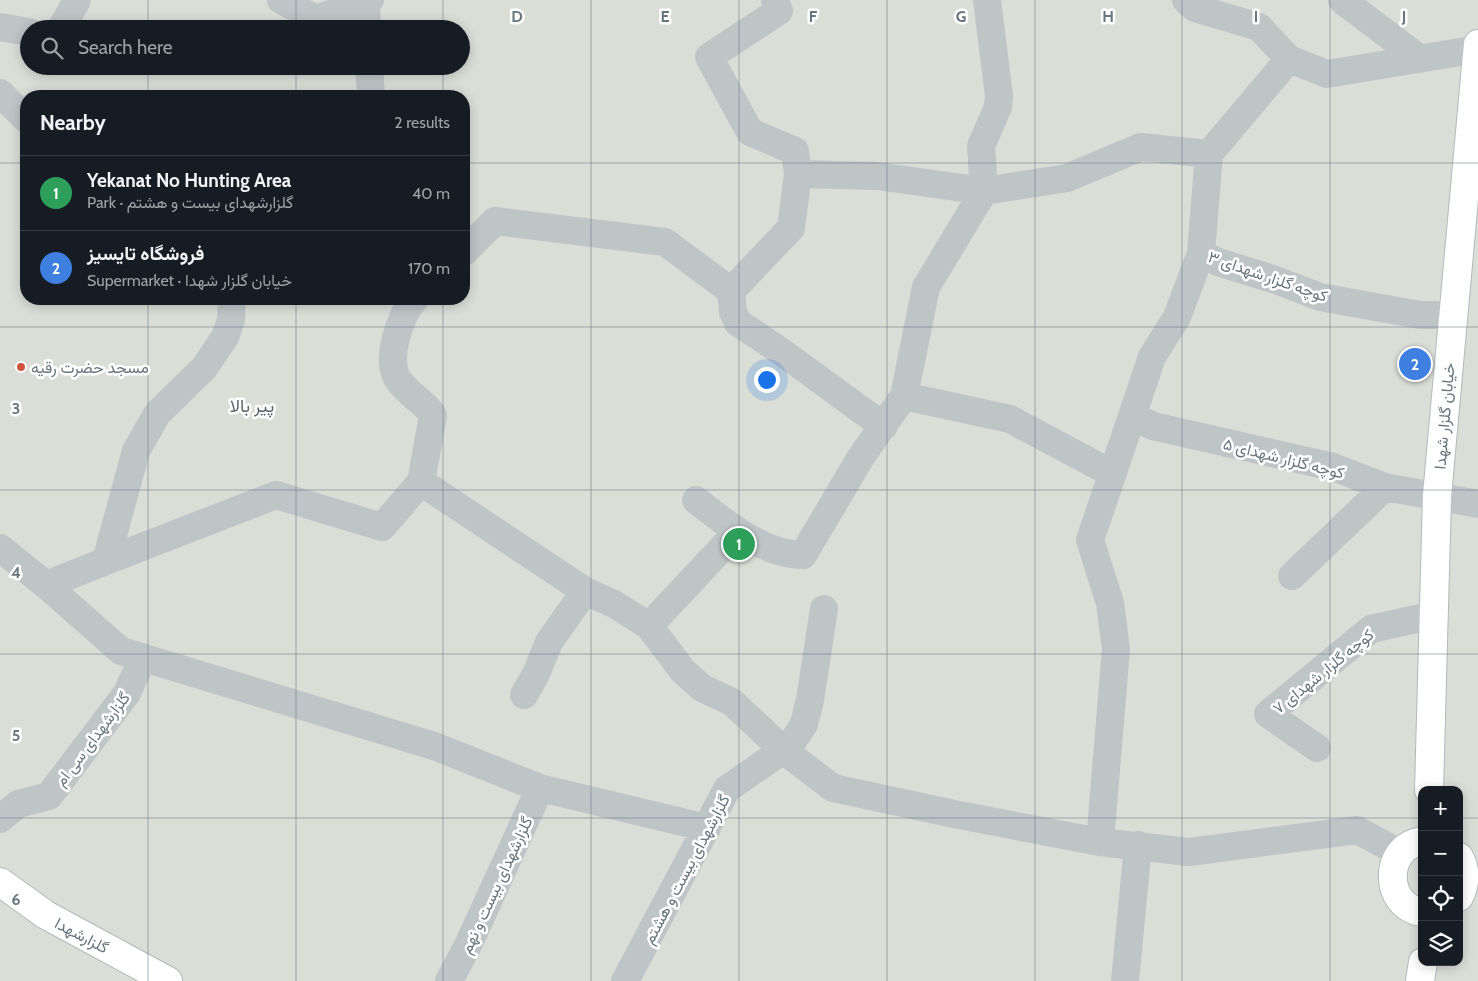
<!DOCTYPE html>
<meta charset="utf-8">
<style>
body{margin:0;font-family:Cabin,Vazirmatn,sans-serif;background:#242831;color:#f1f3f6}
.controls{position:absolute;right:15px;bottom:15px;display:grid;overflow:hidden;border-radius:10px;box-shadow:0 2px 12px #0003}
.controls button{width:45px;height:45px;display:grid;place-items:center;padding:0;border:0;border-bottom:1px solid #363941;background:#171b24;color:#f1f3f6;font:25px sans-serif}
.you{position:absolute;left:766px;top:379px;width:18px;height:18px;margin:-12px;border:4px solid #fff;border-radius:50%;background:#1a73e8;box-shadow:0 0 0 8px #1a73e833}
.badge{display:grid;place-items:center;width:32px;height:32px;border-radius:50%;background:#8c9099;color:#fff;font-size:16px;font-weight:700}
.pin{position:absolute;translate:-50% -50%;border:2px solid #fff;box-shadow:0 1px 5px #0006}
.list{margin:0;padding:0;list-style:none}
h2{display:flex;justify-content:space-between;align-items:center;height:65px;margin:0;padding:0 20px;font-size:21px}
h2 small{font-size:16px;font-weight:400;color:#9ea1a6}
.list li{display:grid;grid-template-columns:32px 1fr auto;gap:15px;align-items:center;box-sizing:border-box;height:75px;padding:0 20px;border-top:1px solid #363941}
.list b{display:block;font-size:19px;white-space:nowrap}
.list p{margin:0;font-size:16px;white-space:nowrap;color:#9ea1a6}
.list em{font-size:16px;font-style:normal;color:#9ea1a6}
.icon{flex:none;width:28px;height:28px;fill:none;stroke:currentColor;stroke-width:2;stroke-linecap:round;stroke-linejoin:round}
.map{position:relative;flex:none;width:1478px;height:981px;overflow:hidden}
.search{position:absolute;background:#171b24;box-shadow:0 2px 12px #0003;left:20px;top:20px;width:450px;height:55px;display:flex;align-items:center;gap:12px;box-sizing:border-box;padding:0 18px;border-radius:28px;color:#9ea1a6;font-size:19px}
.panel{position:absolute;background:#171b24;box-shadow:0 2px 12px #0003;left:20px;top:90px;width:450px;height:215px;border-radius:20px}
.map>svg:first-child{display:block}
.green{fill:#daded7;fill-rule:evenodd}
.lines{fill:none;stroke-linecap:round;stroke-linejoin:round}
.major-casing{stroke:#b3b9bb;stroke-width:30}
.minor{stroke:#bfc4c7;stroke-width:28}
.major{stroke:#fff;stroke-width:28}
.grid{fill:none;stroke:#67777f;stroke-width:1;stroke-opacity:0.55}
.poi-dot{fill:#d15440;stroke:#fff;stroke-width:2}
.labels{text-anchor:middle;stroke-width:5;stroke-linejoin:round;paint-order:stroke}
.street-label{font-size:16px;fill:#67777f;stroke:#fff}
.poi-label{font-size:16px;fill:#67777f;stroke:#fff;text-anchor:start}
.neighbourhood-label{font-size:18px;fill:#59656b;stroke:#fff}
.grid-label{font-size:16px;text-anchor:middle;font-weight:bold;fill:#67777f;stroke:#fff;stroke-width:5;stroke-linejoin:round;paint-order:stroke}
</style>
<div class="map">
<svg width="1478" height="981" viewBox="0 0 1478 981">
<rect width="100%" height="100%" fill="#f9f9f8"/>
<path class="green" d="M0,0H1478V981H0ZM29,29H461V66H29ZM26,96H464V299H26ZM1422,790H1459V962H1422Z"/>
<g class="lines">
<defs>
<path id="major" d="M1429,790L1437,496L1478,44
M1422,841C1383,847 1383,906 1422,912
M1459,857C1467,871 1466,883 1459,897
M0,882L46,915L168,981
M1420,981L1423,962"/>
</defs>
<use href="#major" class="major-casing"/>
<path class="minor" d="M281,0L316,19L370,0
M775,0L779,11L709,57L750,132L795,151L798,174L877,176L984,191L1067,178L1141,147L1209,154
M1186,0L1195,8L1259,27L1289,59L1327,74L1478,49
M1342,0L1420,59
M366,1L367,29
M0,27L29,32
M61,29L77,0
M369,66L371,96
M0,93L26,119
M464,252L495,221L665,242L731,291L791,228L798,174
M1201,253L1218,262L1273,279L1320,297L1420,315H1453
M731,291L733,312L738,323C789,354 834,392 884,426
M232,299L231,320L225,337L204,368L157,414L136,451L106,561L46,585L121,651L434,746L540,788L707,828
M904,396L1010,419L1111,473
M1132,416L1153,426L1333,467L1385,487L1478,504
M421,482L585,591L614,604L649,626L683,671L702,688L732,702L783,750L833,788L954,814L1100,842L1116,649L1110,603L1090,540L1152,357L1177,317L1201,253L1209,154L1289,59
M696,500C725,523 764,555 803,555L861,457L904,396L926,287L984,191L981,146L998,107L999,96L987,0
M0,548L46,585
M106,561L276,495L382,527L421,482L433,416C430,407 407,393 399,381C384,362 400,314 415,299
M1292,576L1385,487
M649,626L737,532
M524,695L536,674L549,642L585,591
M1317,748L1268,714L1371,629L1434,615
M0,819L18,804L49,796L127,693L143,657
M1100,842L1189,852L1357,830L1400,853
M449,981L469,943L540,788
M625,981L727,789L783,750L793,741L804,724L810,700L824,609
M1125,981L1138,845"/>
<use href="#major" class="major"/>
</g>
<path class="grid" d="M148,0V29M296,0V29M443,0V29M591,0V981M739,0V981M887,0V981M1035,0V981M1182,0V981M1330,0V981M148,66V96M296,66V96M443,66V96M0,163H26M464,163H1478M148,299V981M296,299V981M443,299V981M0,327H1478M0,490H1478M0,654H1478M0,818H1422M1459,818H1478"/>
<circle class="poi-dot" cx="21" cy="367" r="5"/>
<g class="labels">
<g class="street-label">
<text transform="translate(1268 276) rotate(19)" y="6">کوچه گلزار شهدای ۳</text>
<text transform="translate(1444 416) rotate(-85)" y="6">خیابان گلزار شهدا</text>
<text transform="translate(1284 458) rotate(14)" y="6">کوچه گلزار شهدای ۵</text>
<text transform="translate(1323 671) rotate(-39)" y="6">کوچه گلزار شهدای ۷</text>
<text transform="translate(92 739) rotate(-53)" y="6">گلزارشهدای سی ام</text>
<text transform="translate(686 869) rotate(-62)" y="6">گلزارشهدای بیست و هشتم</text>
<text transform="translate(496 885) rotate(-65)" y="6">گلزارشهدای بیست و نهم</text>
<text transform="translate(82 935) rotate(28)" y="6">گلزارشهدا</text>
</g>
<g class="poi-label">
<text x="31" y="373">مسجد حضرت رقیه</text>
</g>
<g class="neighbourhood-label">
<text x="252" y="412">پیر بالا</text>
</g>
</g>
<g class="grid-label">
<text x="517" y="22">D</text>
<text x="665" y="22">E</text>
<text x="813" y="22">F</text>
<text x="961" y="22">G</text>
<text x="1108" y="22">H</text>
<text x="1256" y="22">I</text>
<text x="1404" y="22">J</text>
<text x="16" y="414">3</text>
<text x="16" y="578">4</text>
<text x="16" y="741">5</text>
<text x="16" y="905">6</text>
</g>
</svg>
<div class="controls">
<button>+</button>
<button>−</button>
<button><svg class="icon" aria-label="locate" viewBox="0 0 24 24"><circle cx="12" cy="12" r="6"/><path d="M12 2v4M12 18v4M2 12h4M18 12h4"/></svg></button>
<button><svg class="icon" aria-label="layers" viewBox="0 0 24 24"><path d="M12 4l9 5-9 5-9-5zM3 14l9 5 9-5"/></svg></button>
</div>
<div class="you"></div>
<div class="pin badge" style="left:739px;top:544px;background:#2e9e5b">1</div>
<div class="pin badge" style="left:1415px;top:364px;background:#3f7fe0">2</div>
<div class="search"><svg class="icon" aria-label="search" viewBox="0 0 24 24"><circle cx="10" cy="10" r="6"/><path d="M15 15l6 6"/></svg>Search here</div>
<section class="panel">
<h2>Nearby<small>2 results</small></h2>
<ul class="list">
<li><span class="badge" style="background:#2e9e5b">1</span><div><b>Yekanat No Hunting Area</b><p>Park · گلزارشهدای بیست و هشتم</p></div><em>40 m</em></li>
<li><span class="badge" style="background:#3f7fe0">2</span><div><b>فروشگاه تایسیز</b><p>Supermarket · خیابان گلزار شهدا</p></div><em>170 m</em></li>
</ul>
</section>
</div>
